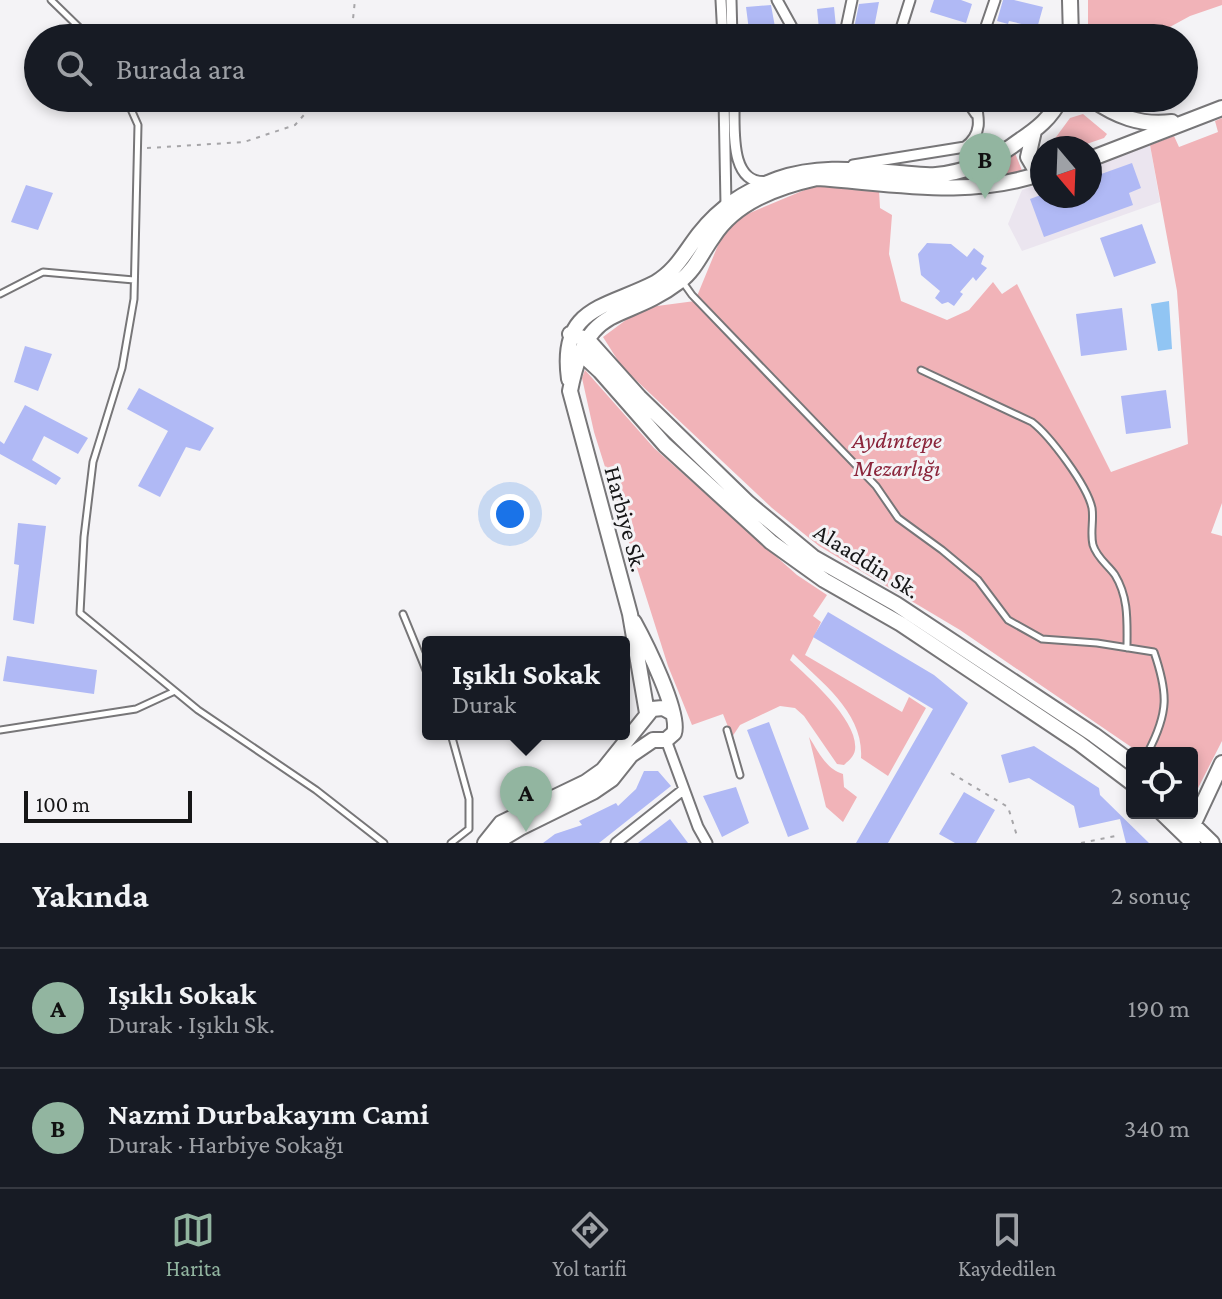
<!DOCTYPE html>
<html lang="tr">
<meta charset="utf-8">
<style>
body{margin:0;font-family:"Crimson Pro",serif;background:#242831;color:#f1f3f6}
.controls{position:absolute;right:24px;bottom:24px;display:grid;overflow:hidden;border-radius:8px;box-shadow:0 4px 12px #0003}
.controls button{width:72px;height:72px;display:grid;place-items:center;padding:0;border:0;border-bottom:2px solid #363941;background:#171b24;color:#f1f3f6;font:40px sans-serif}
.compass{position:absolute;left:1030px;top:136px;width:72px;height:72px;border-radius:50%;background:#171b24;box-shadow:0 4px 12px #0003;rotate:161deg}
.scale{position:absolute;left:24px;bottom:20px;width:168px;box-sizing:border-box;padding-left:8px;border:4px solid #161617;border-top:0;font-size:22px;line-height:28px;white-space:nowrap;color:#161617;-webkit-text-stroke:6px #f4f3f6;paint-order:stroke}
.you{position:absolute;left:510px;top:514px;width:28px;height:28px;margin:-20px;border:6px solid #fff;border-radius:50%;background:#1a73e8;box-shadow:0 0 0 12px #1a73e833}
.badge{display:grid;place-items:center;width:52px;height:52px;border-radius:50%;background:#92b5a0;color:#111;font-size:26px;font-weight:700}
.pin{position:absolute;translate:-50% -66px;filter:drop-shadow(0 2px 4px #0008)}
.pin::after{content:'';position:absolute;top:42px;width:28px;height:24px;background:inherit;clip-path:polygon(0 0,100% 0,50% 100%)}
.popup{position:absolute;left:422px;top:636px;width:208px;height:104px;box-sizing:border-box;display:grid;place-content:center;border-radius:8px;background:#171b24;filter:drop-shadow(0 2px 6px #0005);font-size:26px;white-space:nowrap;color:#9ea1a6}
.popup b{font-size:30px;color:#f1f3f6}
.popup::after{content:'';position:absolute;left:50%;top:100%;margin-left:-16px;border:16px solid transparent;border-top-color:#171b24}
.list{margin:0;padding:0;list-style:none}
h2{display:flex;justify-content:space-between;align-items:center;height:104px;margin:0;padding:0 32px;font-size:34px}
h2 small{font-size:26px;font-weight:400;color:#9ea1a6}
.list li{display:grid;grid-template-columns:52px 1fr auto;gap:24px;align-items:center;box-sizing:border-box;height:120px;padding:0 32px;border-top:2px solid #363941}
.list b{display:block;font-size:30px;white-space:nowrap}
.list p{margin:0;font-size:26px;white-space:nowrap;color:#9ea1a6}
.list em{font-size:26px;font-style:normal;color:#9ea1a6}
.icon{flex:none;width:44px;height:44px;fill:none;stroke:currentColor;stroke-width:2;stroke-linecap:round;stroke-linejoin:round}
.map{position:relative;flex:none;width:1222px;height:843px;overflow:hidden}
.search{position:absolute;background:#171b24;box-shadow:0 4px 12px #0003;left:24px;right:24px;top:24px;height:88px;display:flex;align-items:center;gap:20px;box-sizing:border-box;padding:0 28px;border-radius:44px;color:#9ea1a6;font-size:30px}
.sheet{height:344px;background:#171b24}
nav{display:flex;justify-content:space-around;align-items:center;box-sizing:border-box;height:112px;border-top:2px solid #363941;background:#171b24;font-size:22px;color:#9ea1a6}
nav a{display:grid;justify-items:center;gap:4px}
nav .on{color:#92b5a0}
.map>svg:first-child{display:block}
.built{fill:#ebe5ef}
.green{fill:#f1b3b8}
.water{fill:#91c5f3}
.building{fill:#b0b9f5}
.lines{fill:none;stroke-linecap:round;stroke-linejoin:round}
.lane-casing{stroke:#777678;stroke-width:9}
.street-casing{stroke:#777678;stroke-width:13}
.secondary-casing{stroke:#777678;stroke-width:18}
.path{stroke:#a6a5a8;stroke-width:2;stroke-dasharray:4 6;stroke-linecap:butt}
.lane{stroke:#fff;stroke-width:5}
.street{stroke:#fff;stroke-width:9}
.secondary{stroke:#fff;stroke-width:14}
.labels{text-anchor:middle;stroke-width:6;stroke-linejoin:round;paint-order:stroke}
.park-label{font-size:24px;font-style:italic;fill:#8b253b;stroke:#f4f3f6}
.street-label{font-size:24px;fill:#161617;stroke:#f4f3f6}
</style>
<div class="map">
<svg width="1222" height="843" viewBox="0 0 1222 843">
<rect width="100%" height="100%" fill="#f4f3f6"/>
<path class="built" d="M1150,145L1160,202L1022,251L1008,224L1022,190L1042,183V196H1090V166Z"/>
<path class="green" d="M1088,0H1222V5L1190,16L1168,28L1166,38H1088Z
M1083,114L1107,134L1104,138L1075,148H1048L1070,118Z
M1222,118V503L1211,533L1222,536V741L1194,796L1192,753H1140L960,630L819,546L772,508L622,367L603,337L642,308L695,301L723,233L740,217L814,186L879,190L880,208L892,215L889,254L901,301L947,320L969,310L993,282L1002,294L1017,284L1111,472L1188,444L1177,291L1150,145L1174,136L1179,147L1218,132L1215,121Z
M1015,153L1023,173L987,180L952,178C976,173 995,168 1015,153Z
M585,370L654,448L797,575L827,595L813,616L821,622L805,655L902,712L909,697L926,708L888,776L861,758C864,713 822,683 793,654L790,660C810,679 859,721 855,750C854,757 848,761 844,765L837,764L804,716L795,708L780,706L740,725L732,737L723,714L692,725L668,666L594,432L582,378Z
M809,737C818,751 826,769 843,774L844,787L857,797L843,822L826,807Z"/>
<path class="water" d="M1169,301L1172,349L1158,351L1151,304Z"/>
<path class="building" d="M934,0H961L972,4L966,23L930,12Z
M1003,0H1014L1043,7L1036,32L1025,29L1026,25L1009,21L1008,24L997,21Z
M879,2L872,38H852L859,4Z
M771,5L777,38H750L746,7Z
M834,7L836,27L819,29L817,9Z
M1132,163L1141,188L1129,193L1133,205L1044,237L1030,199L1038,196H1090V178Z
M26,185L53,193L38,230L11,222Z
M1142,224L1156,263L1114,277L1100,238Z
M927,243L951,244L967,257L974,248L984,256L981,264L987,268L976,281L973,277L960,292L963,294L954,306L948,302L942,304L935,298L940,291L921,275L918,254Z
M1122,308L1127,350L1081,356L1076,314Z
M25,346L52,354L38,391L14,382Z
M139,388L214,428L200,451L186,447L160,497L138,486L168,431L127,409Z
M1166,390L1171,428L1126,434L1121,396Z
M25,405L88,438L78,454L44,436L32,460L61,478L56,485L0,454V441L4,444Z
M18,523L46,526L34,624L13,620L19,565L14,564Z
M828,612L934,675L968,703L888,843H856L933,709L813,637Z
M7,656L97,670L94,694L3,681Z
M769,722L809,829L788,837L747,730Z
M1034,746L1099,788L1100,795L1149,843H1126L1120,819L1079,828L1074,806L1029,778L1009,783L1001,755Z
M644,771H658L671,786L599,843H543L555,834L582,825L579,821L616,803L618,806L636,789Z
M736,787L749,823L722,837L703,796Z
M964,792L995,810L976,843H955L939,834Z
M670,819L688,843H638Z"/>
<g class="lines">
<defs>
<path id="lane" d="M51,0L90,38
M126,98L138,125L134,299L122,368L93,462L84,537L80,613L198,710L316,790L384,843
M682,281L692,295L876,486L898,518L942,550L978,580L1008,620L1042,639L1097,643L1154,652C1168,693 1169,712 1148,752
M0,294L43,272L134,280
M921,370L1032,422C1050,436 1087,485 1092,508C1094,520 1090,533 1093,545C1097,558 1108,565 1115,575C1129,598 1127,622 1127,648
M403,614L428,675
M0,730L136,709L175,691
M727,730L740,775
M451,843L469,829V799L451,734"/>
<path id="street" d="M721,0L723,38
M731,0L732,38
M777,0L798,38
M844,38L852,0
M903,38L899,35L910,0
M982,38L995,0
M724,98L726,205
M734,98C735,123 727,188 769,181
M965,98L976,114
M853,165L965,147C983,134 979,118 975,98
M666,740L698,827L707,843
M616,843L683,790"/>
<path id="secondary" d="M1070,0L1071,38
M1090,98C1116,116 1140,126 1172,122
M1034,131L1028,157L1035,169L1042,172
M1090,159L1222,108
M570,334L587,339L639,397L748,503L813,557L896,604L1094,735L1132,763
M578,355L586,358L600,371L665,445L771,542L824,580L901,624L1079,743L1132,783
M569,379C559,307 604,309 655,283C676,271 685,252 699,234C721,206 746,191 778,179C818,165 858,170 899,173C911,174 924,176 936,175C968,172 994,160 1019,141C1037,129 1051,118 1061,98
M647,713L630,614L570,391C588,298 621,326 680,281C695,270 702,252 713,237C735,202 777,187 817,178C891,183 970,199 1042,173
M1162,813L1193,843
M1181,813L1212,843
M1185,835L1193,825L1222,763
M485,843L501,823L586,782L603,770L652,709L663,708L672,713
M500,843L505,837L520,828L593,792L612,779L631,755L653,740H666L674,733C681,714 645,642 634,622"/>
</defs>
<use href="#lane" class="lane-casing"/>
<use href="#street" class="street-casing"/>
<use href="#secondary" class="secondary-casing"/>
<path class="path" d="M351,38L355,0
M147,148L244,142L295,125L319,98
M951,773L1008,807L1017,836
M1081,843L1120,835"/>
<use href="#lane" class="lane"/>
<use href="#street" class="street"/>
<use href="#secondary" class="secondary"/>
</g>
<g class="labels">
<g class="park-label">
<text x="897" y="448">Aydıntepe<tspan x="897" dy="28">Mezarlığı</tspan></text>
</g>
<g class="street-label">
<text transform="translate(626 519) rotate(75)" y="8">Harbiye Sk.</text>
<text transform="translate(867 561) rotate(32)" y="8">Alaaddin Sk.</text>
</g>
</g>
</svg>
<div class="controls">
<button><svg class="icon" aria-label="locate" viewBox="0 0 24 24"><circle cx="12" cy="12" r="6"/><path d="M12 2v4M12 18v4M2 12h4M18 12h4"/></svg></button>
</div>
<svg class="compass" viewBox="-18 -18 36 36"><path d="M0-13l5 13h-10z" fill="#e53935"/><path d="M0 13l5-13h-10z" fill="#9ea1a6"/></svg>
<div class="scale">100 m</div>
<div class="you"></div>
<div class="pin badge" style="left:526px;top:832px">A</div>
<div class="popup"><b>Işıklı Sokak</b>Durak</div>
<div class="pin badge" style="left:985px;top:199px">B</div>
<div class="search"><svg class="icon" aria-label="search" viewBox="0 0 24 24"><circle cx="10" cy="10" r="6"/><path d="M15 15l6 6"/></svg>Burada ara</div>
</div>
<section class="sheet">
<h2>Yakında<small>2 sonuç</small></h2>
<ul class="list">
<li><span class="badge">A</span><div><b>Işıklı Sokak</b><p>Durak · Işıklı Sk.</p></div><em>190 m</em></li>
<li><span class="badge">B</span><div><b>Nazmi Durbakayım Cami</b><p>Durak · Harbiye Sokağı</p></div><em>340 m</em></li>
</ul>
</section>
<nav>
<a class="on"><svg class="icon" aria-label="map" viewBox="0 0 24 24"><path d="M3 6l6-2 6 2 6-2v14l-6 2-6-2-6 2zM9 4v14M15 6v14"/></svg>Harita</a>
<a><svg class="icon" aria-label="directions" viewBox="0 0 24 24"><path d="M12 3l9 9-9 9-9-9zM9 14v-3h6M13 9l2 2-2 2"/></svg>Yol tarifi</a>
<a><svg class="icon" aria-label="saved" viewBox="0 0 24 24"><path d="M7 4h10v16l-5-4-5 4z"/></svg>Kaydedilen</a>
</nav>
